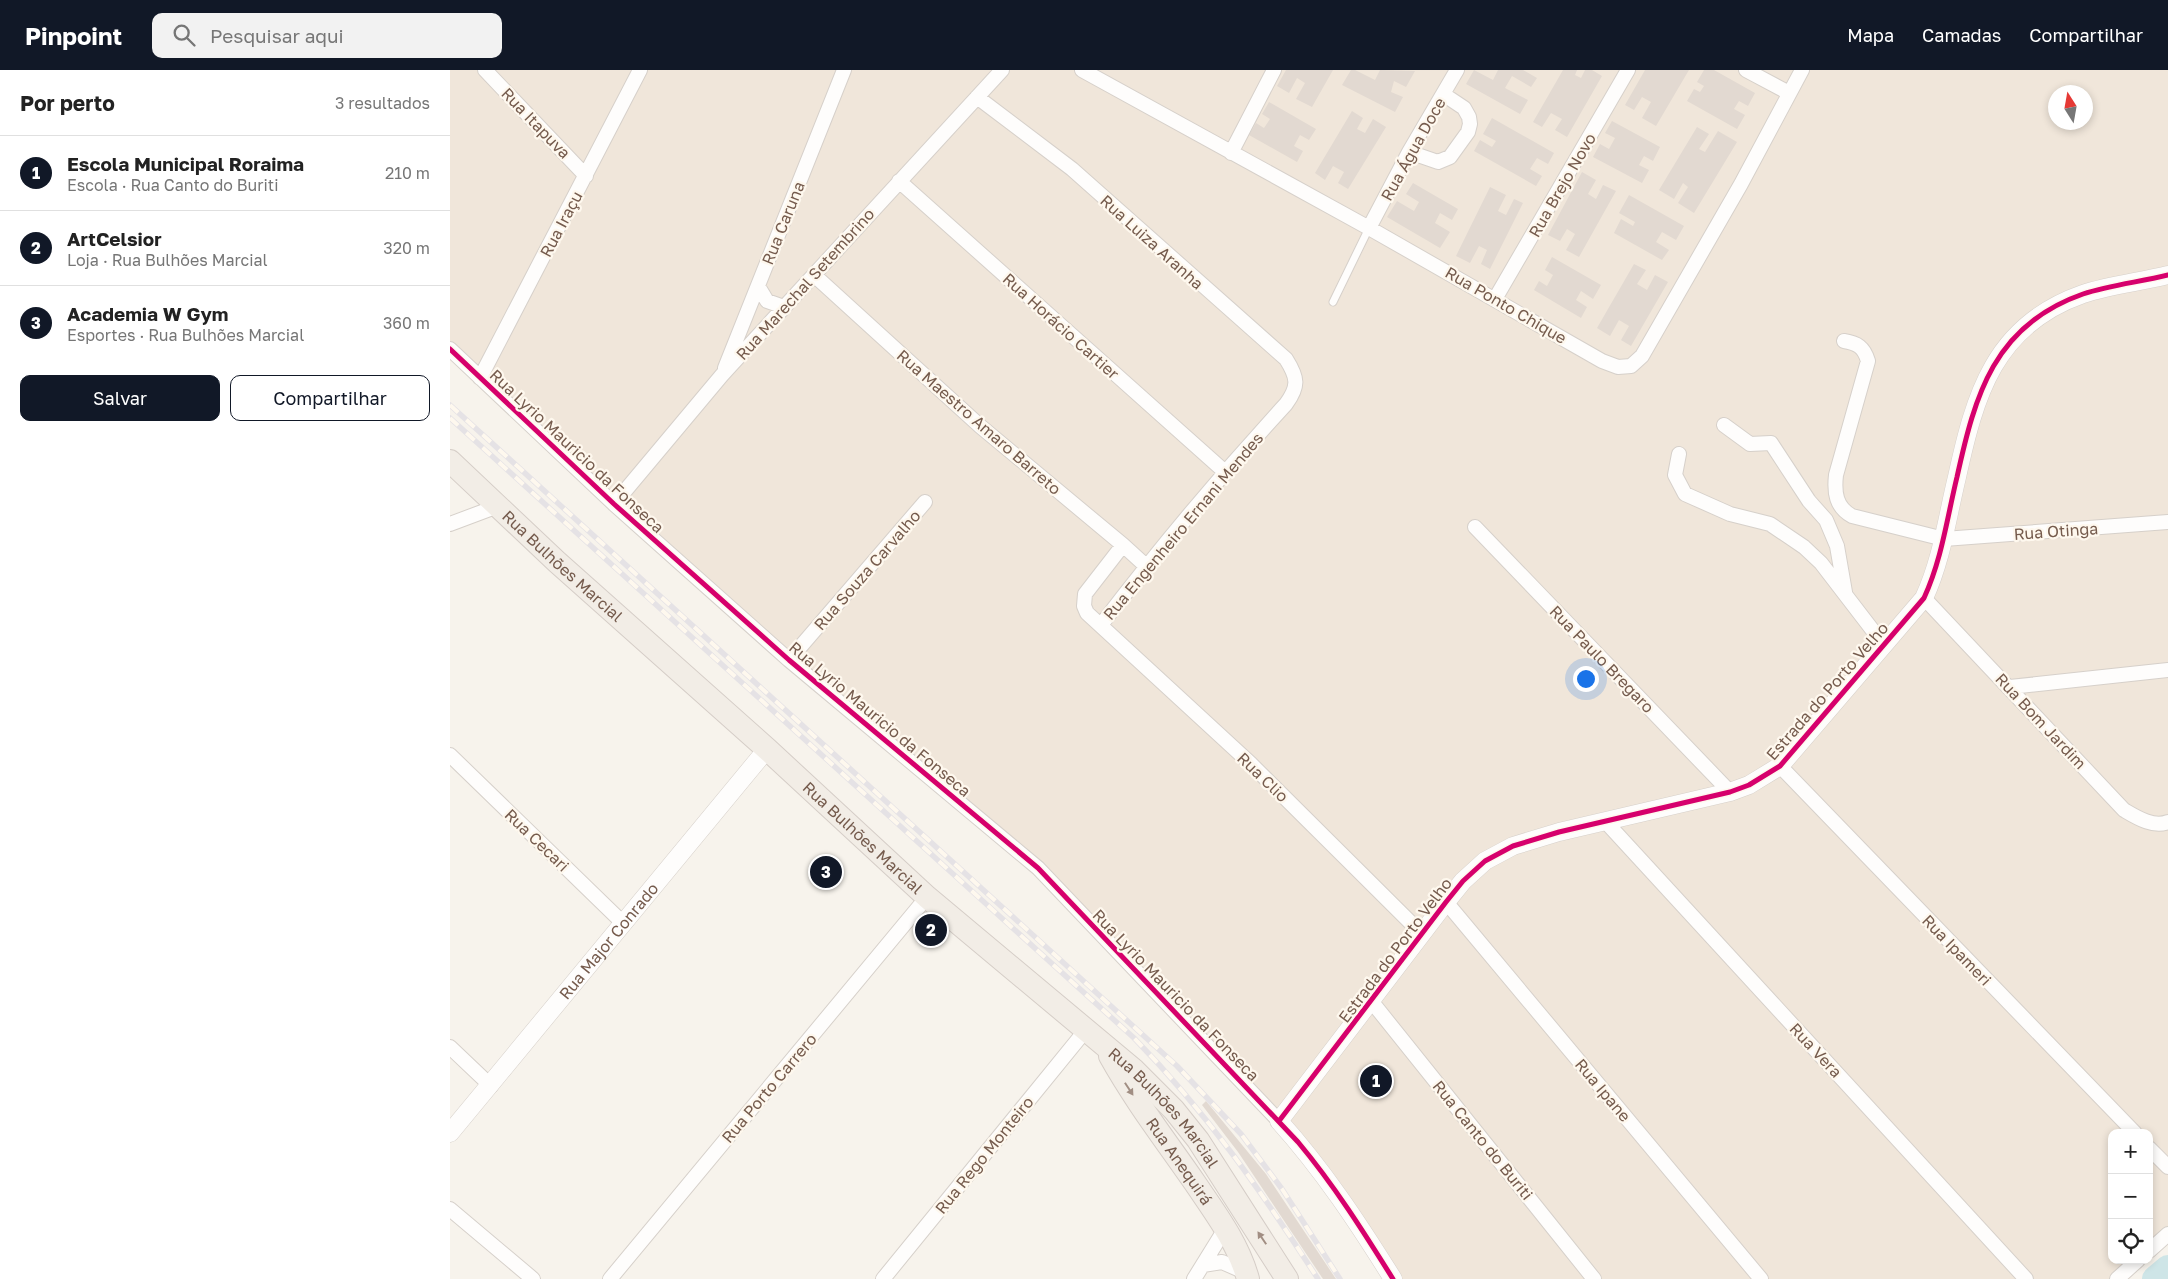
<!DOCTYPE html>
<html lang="pt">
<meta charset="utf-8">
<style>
body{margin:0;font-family:"Golos Text",sans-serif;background:#f2f2f2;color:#222}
.controls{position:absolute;right:15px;bottom:15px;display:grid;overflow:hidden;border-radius:10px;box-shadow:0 2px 8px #0003}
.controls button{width:45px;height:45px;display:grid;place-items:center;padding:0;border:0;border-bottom:1px solid #e0e0e0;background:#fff;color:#222;font:25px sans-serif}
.compass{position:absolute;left:1598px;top:15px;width:45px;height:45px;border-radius:50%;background:#fff;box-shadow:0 2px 8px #0003;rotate:349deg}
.you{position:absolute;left:1135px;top:608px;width:18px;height:18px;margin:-12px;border:4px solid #fff;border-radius:50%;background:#1a73e8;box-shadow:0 0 0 8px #1a73e833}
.badge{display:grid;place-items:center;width:32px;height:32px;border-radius:50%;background:#111827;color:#fff;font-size:16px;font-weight:700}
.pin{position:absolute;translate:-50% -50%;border:2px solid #fff;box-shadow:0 1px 5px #0006}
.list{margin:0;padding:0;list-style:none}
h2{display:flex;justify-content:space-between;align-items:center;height:65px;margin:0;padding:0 20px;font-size:21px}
h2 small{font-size:16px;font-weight:400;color:#767676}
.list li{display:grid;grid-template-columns:32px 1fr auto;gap:15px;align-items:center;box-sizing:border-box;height:75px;padding:0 20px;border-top:1px solid #e0e0e0}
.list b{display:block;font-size:19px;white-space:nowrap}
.list p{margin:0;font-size:16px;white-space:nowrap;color:#767676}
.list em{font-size:16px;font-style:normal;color:#767676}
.actions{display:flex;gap:10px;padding:15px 20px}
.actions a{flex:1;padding:11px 0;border:1px solid #111827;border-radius:10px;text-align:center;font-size:18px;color:#111827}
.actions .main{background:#111827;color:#fff}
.icon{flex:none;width:28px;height:28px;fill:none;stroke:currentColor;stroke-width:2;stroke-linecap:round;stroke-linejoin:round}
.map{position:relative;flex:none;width:1718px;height:1209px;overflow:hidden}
header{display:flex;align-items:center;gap:30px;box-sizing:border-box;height:70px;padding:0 25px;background:#111827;color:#fff}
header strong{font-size:24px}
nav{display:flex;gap:28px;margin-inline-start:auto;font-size:18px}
.search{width:350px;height:45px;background:#f2f2f2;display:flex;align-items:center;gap:12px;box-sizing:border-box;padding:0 18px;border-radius:10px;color:#767676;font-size:19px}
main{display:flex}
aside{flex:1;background:#fff}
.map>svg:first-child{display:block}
.residential{fill:#f0e6da;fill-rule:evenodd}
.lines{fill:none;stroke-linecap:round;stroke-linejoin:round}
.river{stroke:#cee5e7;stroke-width:26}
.building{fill:#e2d9d1}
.service-casing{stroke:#d6d0ca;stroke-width:9}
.minor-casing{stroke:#d6d0ca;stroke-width:16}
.tertiary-casing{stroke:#d6d0ca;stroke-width:19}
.primary-casing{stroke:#d5cdc7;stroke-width:24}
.service{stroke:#fefdfc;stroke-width:7}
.minor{stroke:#fefdfc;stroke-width:14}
.tertiary{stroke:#fefdfc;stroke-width:18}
.primary{stroke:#f2ede6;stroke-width:22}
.rail-casing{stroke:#e5e2e5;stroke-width:5.5}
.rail{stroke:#fef8ee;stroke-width:4;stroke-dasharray:11;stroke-linecap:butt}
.cycleway-casing{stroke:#fef8ee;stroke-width:8}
.cycleway{stroke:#d6006c;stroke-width:5}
.oneway{fill:#a18e83}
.labels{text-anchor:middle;stroke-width:4.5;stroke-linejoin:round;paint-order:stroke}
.street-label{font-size:16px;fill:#755b4d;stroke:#fef8ee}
</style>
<header>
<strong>Pinpoint</strong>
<div class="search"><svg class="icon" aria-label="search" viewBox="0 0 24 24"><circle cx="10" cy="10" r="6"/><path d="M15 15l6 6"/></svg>Pesquisar aqui</div>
<nav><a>Mapa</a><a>Camadas</a><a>Compartilhar</a></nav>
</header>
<main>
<aside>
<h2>Por perto<small>3 resultados</small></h2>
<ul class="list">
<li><span class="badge">1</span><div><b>Escola Municipal Roraima</b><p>Escola · Rua Canto do Buriti</p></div><em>210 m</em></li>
<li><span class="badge">2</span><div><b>ArtCelsior</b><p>Loja · Rua Bulhões Marcial</p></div><em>320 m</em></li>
<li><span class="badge">3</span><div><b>Academia W Gym</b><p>Esportes · Rua Bulhões Marcial</p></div><em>360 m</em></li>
</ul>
<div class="actions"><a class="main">Salvar</a><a>Compartilhar</a></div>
</aside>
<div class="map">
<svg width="1718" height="1209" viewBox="0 0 1718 1209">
<rect width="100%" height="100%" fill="#f7f3ec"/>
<path class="residential" d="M0,0H1718V1161L1699,1179V1063H1662V1190H1688L1662,1209H943L829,1051L588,798L339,590L0,282ZM1606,22H1636V52H1606Z"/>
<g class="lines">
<path class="river" d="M1705,1209L1718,1198"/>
</g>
<path class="building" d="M836,0H883L862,37L846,29L855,13L847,8L839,23L827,16Z
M901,0H905L925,10L930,0L965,1L956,17L944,11L941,22L953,27L945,42L892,15Z
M1024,0L1043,10L1048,0H1073L1087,8L1081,17L1062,6L1055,18L1078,30L1070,44L1016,14Z
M1113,0H1127L1125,5L1131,8L1135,0H1142L1152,6L1117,67L1105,60L1112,49L1101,43L1092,57L1083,52Z
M1195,0H1239L1206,56L1192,48L1201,32L1192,27L1184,40L1175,35Z
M1254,0H1264L1305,23L1298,36L1289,31L1284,39L1295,45L1287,59L1237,31L1244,19L1250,22L1254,16L1247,12Z
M819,32L866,59L859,70L850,65L844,76L853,81L847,92L799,65L806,53L814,58L820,49L812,44Z
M902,41L913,48L907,59L915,63L923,49L936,57L898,119L888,113L894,102L883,96L875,110L865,103Z
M1042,48L1104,83L1098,94L1087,88L1080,99L1092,106L1086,116L1024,81L1030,70L1042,77L1046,71L1033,64Z
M1162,51L1210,77L1203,91L1194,86L1189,95L1199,100L1192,113L1143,87L1150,74L1159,79L1165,68L1155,63Z
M1247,57L1259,64L1249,79L1255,82L1268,61L1287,72L1244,143L1228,133L1238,117L1233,113L1224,129L1209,120Z
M1132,102L1146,110L1138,124L1146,129L1153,115L1166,121L1129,187L1116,180L1125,164L1117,159L1110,171L1098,165Z
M963,113L1008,139L1002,150L990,143L985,153L1000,162L990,178L937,147L947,131L964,141L969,132L956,124Z
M1040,117L1056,125L1048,141L1056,145L1064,129L1073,133L1040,199L1031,194L1037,180L1029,176L1020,193L1006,186Z
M1179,125L1234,156L1226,170L1212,162L1206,172L1219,180L1212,190L1164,163L1171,149L1183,156L1185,152L1169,143Z
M1102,187L1151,215L1143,229L1131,221L1126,230L1137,237L1131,248L1084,220L1089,211L1097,216L1103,205L1095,200Z
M1184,194L1196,200L1187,214L1197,220L1205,205L1218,212L1181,276L1171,270L1179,256L1169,250L1160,266L1147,258Z
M756,1031L816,1104L886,1209H873L788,1082L752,1035Z"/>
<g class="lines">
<defs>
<path id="service" d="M883,232L919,158"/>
<path id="minor" d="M35,0L136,106
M632,0L919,158L1152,291L1168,297L1181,296L1192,286L1291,114L1352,0
M1296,0L1339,23
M527,27L622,99L836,289C848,308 849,316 836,334C770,406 710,478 651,555
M959,82L988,92L1000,87L1018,62L1020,54L1019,47L1014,38L993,24
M781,83L824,0
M449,111L774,401
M919,158L959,82L1007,0
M364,205L530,356L673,475L696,496
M308,216L317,231L334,237
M1045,229L1178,0
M1394,271C1407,273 1414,277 1418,291L1386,405C1384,423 1386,437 1402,446L1494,469L1718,452
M0,279L164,434L339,590L588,798L829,1051
M275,298L394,0
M30,308L190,0
M1274,355L1300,374L1321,373L1359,431L1376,450L1387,476L1395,522
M1229,384L1225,405L1235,424L1280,444L1320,454L1354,477L1371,493L1434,575
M164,434L272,305L552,0
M0,454L48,436
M1025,457L1280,722
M673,475L635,524L634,536L637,543L801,694L972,864
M1474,528L1674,740C1686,747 1703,758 1718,752
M339,590L475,432
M1560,617L1718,600
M0,685L174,854
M1330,696L1685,1063
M1155,751L1576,1209
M996,832L1311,1209
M922,932L1144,1209
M0,977L41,1016
M1699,1078L1718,1097
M0,1139L83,1209
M1699,1181L1718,1164
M753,1195L772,1192L797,1203
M160,1209L477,827
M433,1209L635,961
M744,1209L775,1159
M1667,1209L1688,1190"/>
<g id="tertiary">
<path id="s1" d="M0,1063L317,679"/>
<path d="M943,1209C908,1153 873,1100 829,1051L996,832L1013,811L1035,791L1063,776L1109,762L1280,722L1299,715L1330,696L1474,528C1492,489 1497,448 1507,407C1525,325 1544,255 1633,224C1660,215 1690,212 1718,205"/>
</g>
<g id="primary">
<path id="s2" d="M0,391L107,492L317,679L477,827L684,1000L724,1040L748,1070L837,1209"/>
<path id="s3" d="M660,986C685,1031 716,1071 745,1113C766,1144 788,1173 798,1209"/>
</g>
</defs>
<use href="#service" class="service-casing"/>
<use href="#minor" class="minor-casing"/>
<use href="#tertiary" class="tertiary-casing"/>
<use href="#primary" class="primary-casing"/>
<use href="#service" class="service"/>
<use href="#minor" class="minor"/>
<use href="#tertiary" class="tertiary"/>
<use href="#primary" class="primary"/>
<defs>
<path id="rail" d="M0,335L727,996L791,1064L832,1119L890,1209
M0,348L684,968C758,1044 811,1121 868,1209"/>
</defs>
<use href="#rail" class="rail-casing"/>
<use href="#rail" class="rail"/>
<defs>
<path id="cycleway" d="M0,279L164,434L339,590L588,798L848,1072C884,1115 913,1161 943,1209
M829,1051L996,832L1013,811L1035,791L1063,776L1109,762L1280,722L1299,715L1330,696L1474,528C1492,489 1497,448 1507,407C1525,325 1544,255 1633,224C1660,215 1690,212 1718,205"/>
</defs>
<use href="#cycleway" class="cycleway-casing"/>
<use href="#cycleway" class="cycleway"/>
</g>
<defs><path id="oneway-solid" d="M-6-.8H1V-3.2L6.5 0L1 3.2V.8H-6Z" transform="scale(1.25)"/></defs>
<g class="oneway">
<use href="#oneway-solid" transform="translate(679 1019) rotate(57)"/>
<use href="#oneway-solid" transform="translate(812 1168) rotate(-124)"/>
</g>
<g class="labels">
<g class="street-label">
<text transform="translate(86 53) rotate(46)" y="6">Rua Itapuva</text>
<text transform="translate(963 79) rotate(-61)" y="6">Rua Água Doce</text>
<text transform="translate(1112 115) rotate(-60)" y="6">Rua Brejo Novo</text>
<text transform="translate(333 153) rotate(-68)" y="6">Rua Caruna</text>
<text transform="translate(111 154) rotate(-62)" y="6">Rua Iraçu</text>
<text transform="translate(702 172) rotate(42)" y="6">Rua Luiza Aranha</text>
<text transform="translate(355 214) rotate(-48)" y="6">Rua Marechal Setembrino</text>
<text transform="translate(1056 235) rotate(30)" y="6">Rua Ponto Chique</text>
<text transform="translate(611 256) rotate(42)" y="6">Rua Horácio Cartier</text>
<text transform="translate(529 352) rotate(41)" y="6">Rua Maestro Amaro Barreto</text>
<text transform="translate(127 381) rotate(43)" y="6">Rua Lyrio Mauricio da Fonseca</text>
<text transform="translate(733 456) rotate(-50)" y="6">Rua Engenheiro Ernani Mendes</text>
<text transform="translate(1606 461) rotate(-4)" y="6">Rua Otinga</text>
<text dy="6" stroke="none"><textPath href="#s2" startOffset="154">Rua Bulhões Marcial</textPath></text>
<text transform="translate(417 500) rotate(-49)" y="6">Rua Souza Carvalho</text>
<text transform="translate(1152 589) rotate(46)" y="6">Rua Paulo Bregaro</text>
<text transform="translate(1377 621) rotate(-49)" y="6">Estrada do Porto Velho</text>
<text transform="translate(430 649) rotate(40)" y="6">Rua Lyrio Mauricio da Fonseca</text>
<text transform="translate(1591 651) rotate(47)" y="6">Rua Bom Jardim</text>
<text transform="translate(813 707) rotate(44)" y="6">Rua Clio</text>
<text dy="6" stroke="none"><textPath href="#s2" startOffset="559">Rua Bulhões Marcial</textPath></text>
<text transform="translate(87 770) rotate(44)" y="6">Rua Cecari</text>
<text dy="6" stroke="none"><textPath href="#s1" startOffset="249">Rua Major Conrado</textPath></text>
<text transform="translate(945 880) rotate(-53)" y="6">Estrada do Porto Velho</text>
<text transform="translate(1507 880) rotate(46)" y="6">Rua Ipameri</text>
<text transform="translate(726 925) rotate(46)" y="6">Rua Lyrio Mauricio da Fonseca</text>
<text transform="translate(1366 980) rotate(47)" y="6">Rua Vera</text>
<text transform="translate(319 1018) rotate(-50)" y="6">Rua Porto Carrero</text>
<text transform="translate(1153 1020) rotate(50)" y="6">Rua Ipane</text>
<text dy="6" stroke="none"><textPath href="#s2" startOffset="964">Rua Bulhões Marcial</textPath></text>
<text transform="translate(1033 1070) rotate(51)" y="6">Rua Canto do Buriti</text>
<text transform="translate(534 1085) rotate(-51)" y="6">Rua Rego Monteiro</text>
<text dy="6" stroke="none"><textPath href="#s3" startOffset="126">Rua Anequirá</textPath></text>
</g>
</g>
</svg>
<div class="controls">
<button>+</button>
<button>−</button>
<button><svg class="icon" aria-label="locate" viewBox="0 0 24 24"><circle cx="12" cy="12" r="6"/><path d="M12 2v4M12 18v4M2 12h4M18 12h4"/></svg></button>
</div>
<svg class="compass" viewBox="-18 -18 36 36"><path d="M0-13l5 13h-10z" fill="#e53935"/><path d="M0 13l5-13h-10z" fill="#767676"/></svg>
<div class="you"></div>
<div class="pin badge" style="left:926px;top:1011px">1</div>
<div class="pin badge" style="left:481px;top:860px">2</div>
<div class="pin badge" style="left:376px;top:802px">3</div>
</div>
</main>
